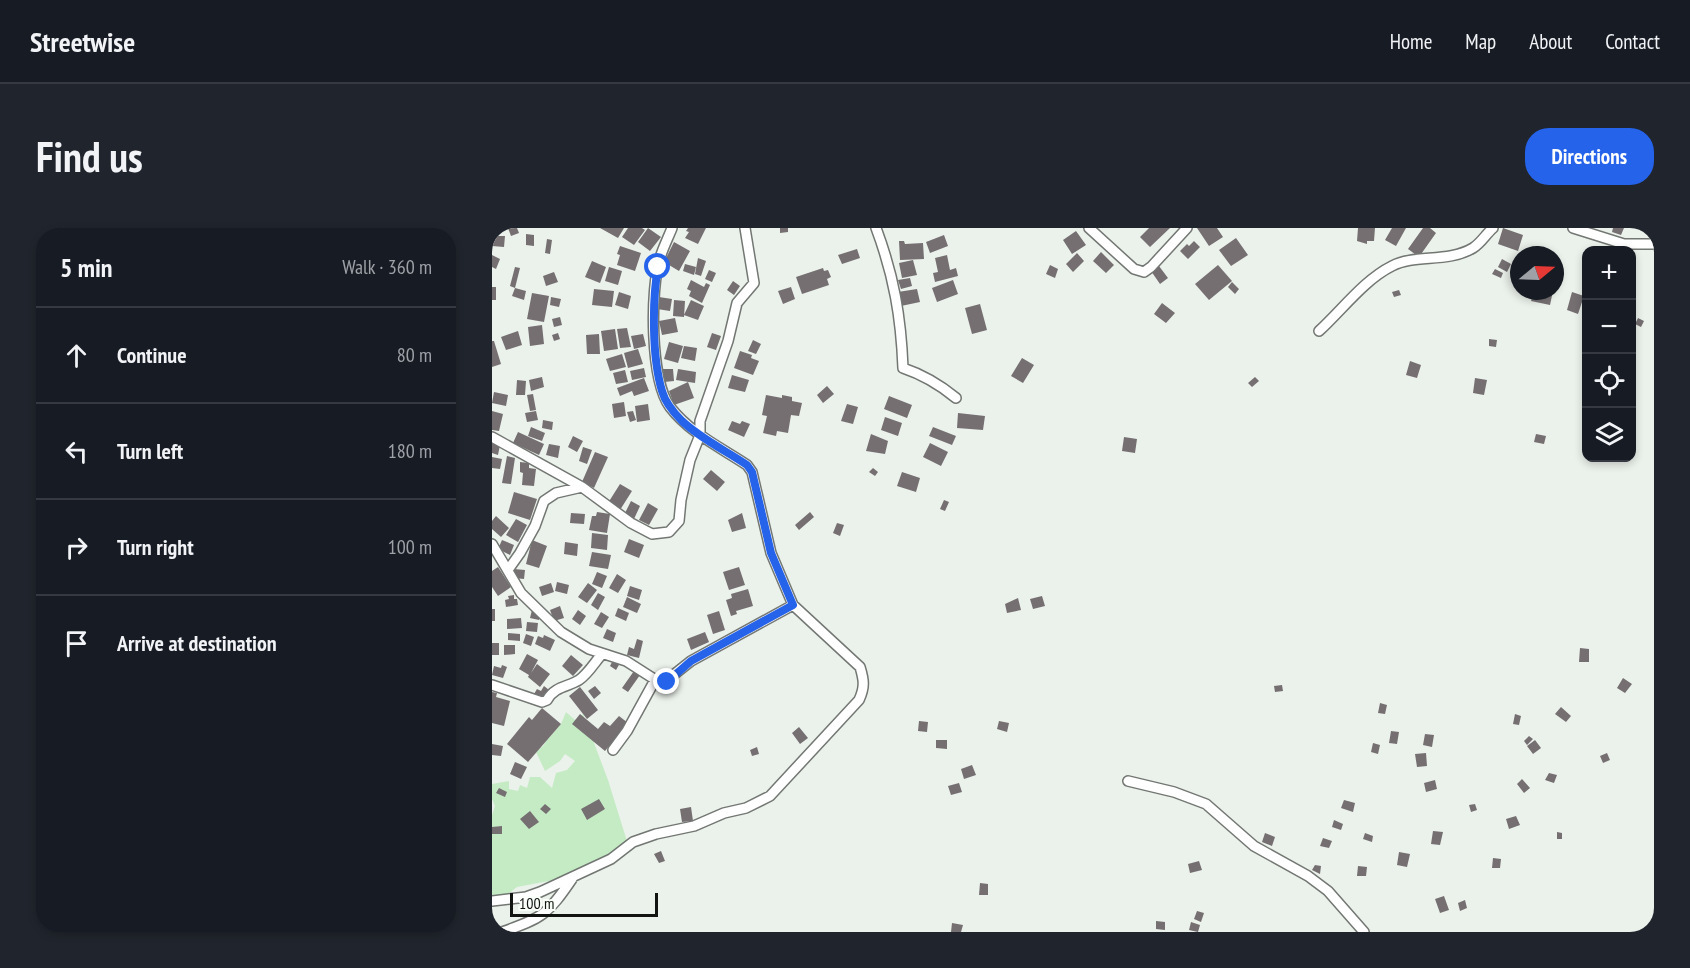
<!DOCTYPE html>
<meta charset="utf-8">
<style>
body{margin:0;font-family:"PT Sans Narrow",sans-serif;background:#20242c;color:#f1f3f6}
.controls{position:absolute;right:18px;top:18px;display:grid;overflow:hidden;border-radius:12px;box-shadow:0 3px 9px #0003}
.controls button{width:54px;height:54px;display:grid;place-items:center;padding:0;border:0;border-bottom:2px solid #363941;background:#171b24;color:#f1f3f6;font:30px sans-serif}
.compass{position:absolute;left:1018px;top:18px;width:54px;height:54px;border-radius:50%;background:#171b24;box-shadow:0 3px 9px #0003;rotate:71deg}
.scale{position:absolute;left:18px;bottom:15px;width:148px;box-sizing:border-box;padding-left:6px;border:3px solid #121412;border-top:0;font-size:16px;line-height:21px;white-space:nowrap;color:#121412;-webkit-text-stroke:4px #f9fef9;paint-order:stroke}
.stop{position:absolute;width:18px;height:18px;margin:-14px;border:4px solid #2563eb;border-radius:50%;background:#fff}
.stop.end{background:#2563eb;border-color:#fff;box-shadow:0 2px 6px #0008}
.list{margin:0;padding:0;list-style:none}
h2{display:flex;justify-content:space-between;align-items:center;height:78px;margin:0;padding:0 24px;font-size:26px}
h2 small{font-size:20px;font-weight:400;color:#9ea1a6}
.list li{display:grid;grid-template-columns:39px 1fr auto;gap:18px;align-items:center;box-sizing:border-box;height:96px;padding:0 24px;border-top:2px solid #363941}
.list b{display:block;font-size:22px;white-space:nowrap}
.list em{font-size:20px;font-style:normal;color:#9ea1a6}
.icon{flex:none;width:33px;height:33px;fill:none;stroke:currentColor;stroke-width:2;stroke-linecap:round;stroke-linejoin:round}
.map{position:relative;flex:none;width:1162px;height:704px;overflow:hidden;border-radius:24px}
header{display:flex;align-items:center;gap:36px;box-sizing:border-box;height:84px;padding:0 30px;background:#171b24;border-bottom:2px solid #363941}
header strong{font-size:28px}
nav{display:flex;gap:33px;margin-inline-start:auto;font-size:21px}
.intro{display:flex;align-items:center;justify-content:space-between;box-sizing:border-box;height:144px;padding:0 36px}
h1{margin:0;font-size:42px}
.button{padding:15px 27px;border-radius:24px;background:#2563eb;color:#fff;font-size:21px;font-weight:700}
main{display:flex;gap:36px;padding:0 36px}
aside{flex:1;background:#171b24;border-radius:24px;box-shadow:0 3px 9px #0003}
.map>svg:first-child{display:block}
.green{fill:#c5ebc5}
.building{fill:#756f72}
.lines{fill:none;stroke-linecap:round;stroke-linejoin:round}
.minor-casing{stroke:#737773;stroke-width:12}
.minor{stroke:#fff;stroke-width:9}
.route{stroke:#2563eb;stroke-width:8}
</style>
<header>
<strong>Streetwise</strong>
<nav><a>Home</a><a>Map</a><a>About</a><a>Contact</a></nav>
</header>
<div class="intro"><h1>Find us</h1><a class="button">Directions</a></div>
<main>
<aside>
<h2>5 min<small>Walk · 360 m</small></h2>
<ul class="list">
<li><svg class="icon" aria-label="ahead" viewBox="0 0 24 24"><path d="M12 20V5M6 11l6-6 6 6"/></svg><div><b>Continue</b></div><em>80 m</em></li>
<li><svg class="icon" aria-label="left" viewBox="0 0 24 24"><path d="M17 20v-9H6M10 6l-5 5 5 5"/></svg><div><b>Turn left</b></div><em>180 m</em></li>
<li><svg class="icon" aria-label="right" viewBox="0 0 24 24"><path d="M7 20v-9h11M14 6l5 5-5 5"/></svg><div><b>Turn right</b></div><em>100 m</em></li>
<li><svg class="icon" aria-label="arrive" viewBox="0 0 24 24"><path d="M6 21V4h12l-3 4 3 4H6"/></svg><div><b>Arrive at destination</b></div></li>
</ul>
</aside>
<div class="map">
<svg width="1162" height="704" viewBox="0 0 1162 704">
<rect width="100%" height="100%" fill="#ebf1eb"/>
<path class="green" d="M74,484L83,492L91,486L116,552L138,623L122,634L76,653L62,652L25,659L12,669H0V587L3,578L0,571V556L17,553V561L26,563L28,557L35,560L38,549H48L60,560L64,545L75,542L83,533L73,526L68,533L53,543L44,524L52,517L56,509L57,510L69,496Z"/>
<path class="building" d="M16,0H25L27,5L19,8Z
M108,0H132L126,10Z
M136,0H150L153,2L142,17L130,9Z
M156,0L169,9L158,23L146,14Z
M196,0H214L206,16L193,10L197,4L194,3Z
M288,0H296V4L288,5Z
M657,0H678L658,19L648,9Z
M705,0H725L731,9L717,18Z
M866,0H883L882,13H875V16L865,13Z
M900,0H914L904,18L893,12Z
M931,0H938L944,5L927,29L916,21Z
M1011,0L1031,7L1026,23L1006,16Z
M1121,0H1132L1129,7L1120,4Z
M584,3L594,17L580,26L571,12Z
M34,6L42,7V18L34,17Z
M452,7L456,18L438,25L434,14Z
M0,8H13L12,19L0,18Z
M744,10L756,27L739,38L727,22Z
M55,11L60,12L58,26L53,25Z
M407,13H412L413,16L431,15L432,31L408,32Z
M702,13L708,19L696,31L688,23L695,16L697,18Z
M182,14L198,23L187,43L172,34Z
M128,18L149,25L143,43L125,37L128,27L125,26Z
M365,21L368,30L350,36L346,27Z
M609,24L622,37L614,45L601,33Z
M585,25L592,33L581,44L574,36Z
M0,27L8,31L4,41L0,39Z
M455,27L458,42L464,40L466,48L443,54L441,45L446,44L443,30Z
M206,30L214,33L209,48L203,46Z
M1010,31L1019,36L1015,44L1006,39Z
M421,32L425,47L410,50L407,35Z
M100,33L114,39L108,55L93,49Z
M193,36L204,39L202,47L191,43Z
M558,37L566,41L563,50L554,46Z
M726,37L740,53L717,72L703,56Z
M667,38L676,50L668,56L659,43Z
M23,39L28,40L23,60L18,58Z
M117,39L130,43L126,57L113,53Z
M331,40L332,43L336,42L339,49L335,51L337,57L310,66L304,49Z
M1003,41L1011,45L1009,50L1000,46Z
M217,42L224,45L220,54L213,51Z
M62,44L66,54L54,58L51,48Z
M418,50L420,58L409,61L406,52Z
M199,52L212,59L214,55L218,57L210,75L197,68L199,63L195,61Z
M461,52L466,66L445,74L440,60Z
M241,53L248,58L242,67L235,62Z
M740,54L747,61L743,66L736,59Z
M0,59H4V72H0Z
M299,59L303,71L291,76L286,63Z
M23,60L34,63L32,72L20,68Z
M102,61L122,63L120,79L100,77Z
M425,61L428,74L409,78L406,64Z
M907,62L909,67L902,69L900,64Z
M1042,63H1061L1058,77L1039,73Z
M127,64L139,68L136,81L123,77Z
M1080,64L1092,68L1086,86L1075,82Z
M40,65L57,68L52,94L35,91Z
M59,69L69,71L67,79L58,77Z
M167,69L180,71L178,83L165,81Z
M182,72L193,73L192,89L181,88Z
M199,72L212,78L206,92L192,87Z
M670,75L683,85L674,95L662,86Z
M488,76L495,102L480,106L473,80Z
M68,89L70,97L62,99L60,91Z
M183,90L186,104L170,107L167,93Z
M1146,90L1152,93L1149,99L1143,96Z
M50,97L52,116L38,118L36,99Z
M135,100L139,119L128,120L125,101Z
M123,101L126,121L112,123L109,103Z
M26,103L30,117L14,122L9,109Z
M66,105L68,111L62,113L60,107Z
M220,105L229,108L224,122L215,119Z
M107,106L108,126H95L94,107Z
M151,106L154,118L142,121L139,108Z
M997,111L1005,112L1004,119L997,118Z
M261,112L269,116L264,126L256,123Z
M0,113H2L9,136L0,139Z
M177,114L191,118L186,135L172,131Z
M192,118L205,120L203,133L189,130Z
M146,121L151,136L136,140L132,125Z
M248,123L260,127L259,130L267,133L261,147L242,140Z
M130,126L134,139L118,143L114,131Z
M530,130L542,137L531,155L519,148Z
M918,133L929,137L925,150L914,147Z
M152,140L154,149L140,152L138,143Z
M171,141H181L182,153L172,154Z
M186,141L204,144L203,155L184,152Z
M133,142L136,154L124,156L121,145Z
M240,147L257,152L253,164L236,160Z
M50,149L52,159L39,163L37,152Z
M763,149L767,153L760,159L756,155Z
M152,150L157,163L142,168L140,163L128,168L125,160Z
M983,150L995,152L992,167L981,165Z
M25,152L34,153L33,167H24Z
M196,154L202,170L182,177L177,163Z
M335,158L342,166L331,175L325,167Z
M2,164L16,167L14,178L0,175Z
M41,166L44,182L38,183L35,167Z
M274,167L290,170V167L300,169V173L310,175L307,188L299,187L296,205L285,203L284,208L271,205L275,188L270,187Z
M397,168L420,177L415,190L392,181Z
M132,174L134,188L122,190L120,176Z
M156,176L158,192L145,194L143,178Z
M355,176L366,179L361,196L349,193Z
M0,183L11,186L7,203L0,202Z
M44,183L46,192L35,194L33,185Z
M141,183L144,192L138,194L135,184Z
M466,185L493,188L491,202L465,200Z
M393,189L410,195L406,208L389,202Z
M51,192L61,194L60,202L50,200Z
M240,193L248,196L250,193L258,196L252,209L236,202Z
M39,199L53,205L50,213L36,208Z
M441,199L464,208L460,217L437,208Z
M26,204L52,216L47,227L21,215Z
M379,206L396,213L393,226L374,223Z
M1044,206L1054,208L1052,216L1042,214Z
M81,208L91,213L85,224L76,219Z
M632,209L645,211L643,225L630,223Z
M0,215L8,217L6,227L0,225Z
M438,215L456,224L449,238L431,229Z
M57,216L68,218L66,230L54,227Z
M91,219L100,222L95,236L87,233Z
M103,224L116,229L102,260L90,254Z
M15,228L23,230L19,256L10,255Z
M0,229L10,231L8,241L0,240Z
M28,234L37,235V240L44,241L42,258L30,257L31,245L28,244Z
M381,240L386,244L383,248L377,244Z
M219,242L233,254L225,263L211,251Z
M410,244L428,250L424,264L405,258Z
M128,256L140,263L128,282L116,275Z
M22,264L45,271L38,292L16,285Z
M452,272L457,274L453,283L448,281Z
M139,273L148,278L142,291L132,287Z
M156,275L166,281L157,297L147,292Z
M105,284L118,286L115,305L97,302L100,288H104Z
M318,284L322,289L307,302L303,297Z
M79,285L93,286L92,296L78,295Z
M250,285L254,300L240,304L236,292Z
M4,288L17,300L9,309L0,301V293Z
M24,291L35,297L26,314L14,307Z
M345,295L352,297L348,308L341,305Z
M100,305L116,307L115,322L99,320Z
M137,311L152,317L147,330L132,324Z
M10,312L22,317L18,327L6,321Z
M40,312L55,318L47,340L34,336Z
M73,314L86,316L85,328L72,326Z
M100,324L119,327L116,341L97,338Z
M6,339L19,359L6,368L0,359V343Z
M247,339L253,357L237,362L231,344Z
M22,341L33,342L32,351L22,350Z
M105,344L115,348L110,360L100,356Z
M125,346L134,352L126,365L117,360Z
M65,354L77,357L75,366L63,363Z
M59,355L62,364L50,368L47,359Z
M96,355L105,362L95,375L86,369Z
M138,358L150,362L147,372L135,368Z
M256,361L261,378L244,383L245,386L239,388L234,372L240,370L239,366Z
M106,365L113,369L106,382L99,377Z
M22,367V371H25L26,377L14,379L13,372L17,371L16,368Z
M550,368L553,378L541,381L538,371Z
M135,369L149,376L145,385L131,379Z
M526,370L529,382L515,385L513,376Z
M68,378L72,390L62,393L58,382Z
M126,380L137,385L134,393L123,388Z
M0,381H3V393H0Z
M40,382L49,384L47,392L38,390Z
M86,382L94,388L88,397L80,391Z
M227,383L233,402L221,406L215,387Z
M109,384L117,389L110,400L102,396Z
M29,390L30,400L15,401V391Z
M35,394L46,395L45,404L34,403Z
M115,401L124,405L121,414L111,410Z
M213,404L217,414L199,422L195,411Z
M16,405L28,406V413L16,412Z
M34,406L42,409L39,418L31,415Z
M52,407L63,412L58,423L43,416L46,408L51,410Z
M145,411L151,413L147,430L135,427L137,419L142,421Z
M0,415H7V427H0Z
M12,417H23V426L12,427Z
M1088,420L1097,421V434H1087Z
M35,426L46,432L39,445L45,436L58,446L48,459L36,449L37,447L27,441Z
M79,427L91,437L81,448L70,438Z
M121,432L128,435L124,442L118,438Z
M10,437L15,439L11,450L0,447L2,438L9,440Z
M142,443L148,447L136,464L130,460Z
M1131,450L1140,456L1133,465L1125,460Z
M790,457L791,463L783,464L782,458Z
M52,458L57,462L52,471L42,466L45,461L49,463Z
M103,458L109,465L102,471L96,463Z
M88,459L106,482L95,491L77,468Z
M0,464L5,465L4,469L18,473L12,498L0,495Z
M888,475L895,477L893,486L886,485Z
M1069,479L1079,488L1074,494L1063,486Z
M50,480L69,496L36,534L15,516L37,489L40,492Z
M88,486L106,501L112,494L118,498L127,488L136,495L113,523L80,496Z
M1023,486L1029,488L1027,497L1021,496Z
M427,493L436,494L435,504L426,503Z
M507,493L517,495L515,504L505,501Z
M307,499L316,510L308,516L300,505Z
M899,503L907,504L905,516L897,515Z
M933,506L942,507L940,519L931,517Z
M1037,508L1041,511L1035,517L1032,513Z
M444,512H455V521L444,520Z
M1043,512L1049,520L1041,526L1035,518Z
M881,515L888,517L886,526L879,524Z
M0,516L11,518L9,528L0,527Z
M265,519L267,526L260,528L258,522Z
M934,525L935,538L925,539L923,526Z
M1115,525L1118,532L1111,535L1108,528Z
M23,534L35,539L29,551L18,546Z
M480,537L484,547L472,551L469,541Z
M1057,545L1065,547L1062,555L1053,552Z
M1030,551L1038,560L1032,565L1025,556Z
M943,552L945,561L934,564L932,555Z
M467,555L470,564L459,567L456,558Z
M7,560L15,564L13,569L4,565Z
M107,571L113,581L95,592L89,581Z
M852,572L863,575L861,584L849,580Z
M53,576L59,581L54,586L48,581Z
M983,576L985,582L979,584L977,577Z
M199,579L201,593L190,594L188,581Z
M38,583L47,594L37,601L28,591Z
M1024,588L1028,597L1017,601L1014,591Z
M842,592L851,596L849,602L840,599Z
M10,598V606H0V599Z
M941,603L951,604L948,617L939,616Z
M1065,604L1070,605V611H1065Z
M773,605L783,609L780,618L770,614Z
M873,605L881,608L880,614L871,611Z
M831,610L840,613L837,620L828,618Z
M169,623L173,633L167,635L162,626Z
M907,624L918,626L915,639L905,637Z
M1001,630L1009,631L1008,640H1000Z
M707,633L710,642L698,645L696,636Z
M823,637L829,638L828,646L820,642Z
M866,638L875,639L874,648H865Z
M488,655L496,656V667H487Z
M952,668L957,682L948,685L943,671Z
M973,672L975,680L968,683L966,675Z
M705,683L712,685L709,694L702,691Z
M664,693L673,694V702L664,701Z
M699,694L708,697L706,704L697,702Z
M460,695L471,697L469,704H459Z"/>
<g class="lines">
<defs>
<path id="minor" d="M384,0C402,48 409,89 411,140C432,147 447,156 464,170
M597,0L642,41L652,44L659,39L695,0
M1081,0L1132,16H1162
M827,103C850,82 872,52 900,38C923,26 956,35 981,20C989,15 994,6 1001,0
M0,209L90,259L139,295L160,306L177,304L187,293L189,272L198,232L208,207V193L236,113L245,75L262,55L253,0
M0,316L29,365L69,404L97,421L134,433L170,456L199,433L301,377
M16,342L28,325L43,298L52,273L64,265L90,259
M0,457L50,474L55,472C63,458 76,459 87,452C96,446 103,434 110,426
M121,522L135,503L163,452
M636,553L682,564L714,576L762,618L816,648L836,663L872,704
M0,673L34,669L48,664L119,631L141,614L164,606L202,598L232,585L254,580L278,568L367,472C373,459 372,452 368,439L301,377L279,325L260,244L255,237C228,219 198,205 178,179C158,152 158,61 168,30C171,20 176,10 180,0
M10,704C51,690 56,686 80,651"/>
</defs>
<use href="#minor" class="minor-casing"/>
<use href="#minor" class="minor"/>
</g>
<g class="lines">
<path class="route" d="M166,39C160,73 160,130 170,163C173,174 182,185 190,193C209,211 233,222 255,237L260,244L279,325L301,377L199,433L175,454"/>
</g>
</svg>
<div class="controls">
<button>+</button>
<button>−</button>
<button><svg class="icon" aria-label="locate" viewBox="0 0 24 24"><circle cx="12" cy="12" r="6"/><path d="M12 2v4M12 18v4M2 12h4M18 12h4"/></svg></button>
<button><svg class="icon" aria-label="layers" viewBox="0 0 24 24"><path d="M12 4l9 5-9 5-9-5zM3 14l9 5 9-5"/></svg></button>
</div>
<svg class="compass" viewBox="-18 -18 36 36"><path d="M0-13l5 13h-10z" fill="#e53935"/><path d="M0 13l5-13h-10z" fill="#9ea1a6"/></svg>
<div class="scale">100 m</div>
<div class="stop" style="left:166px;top:39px"></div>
<div class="stop end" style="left:175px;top:454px"></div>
</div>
</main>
